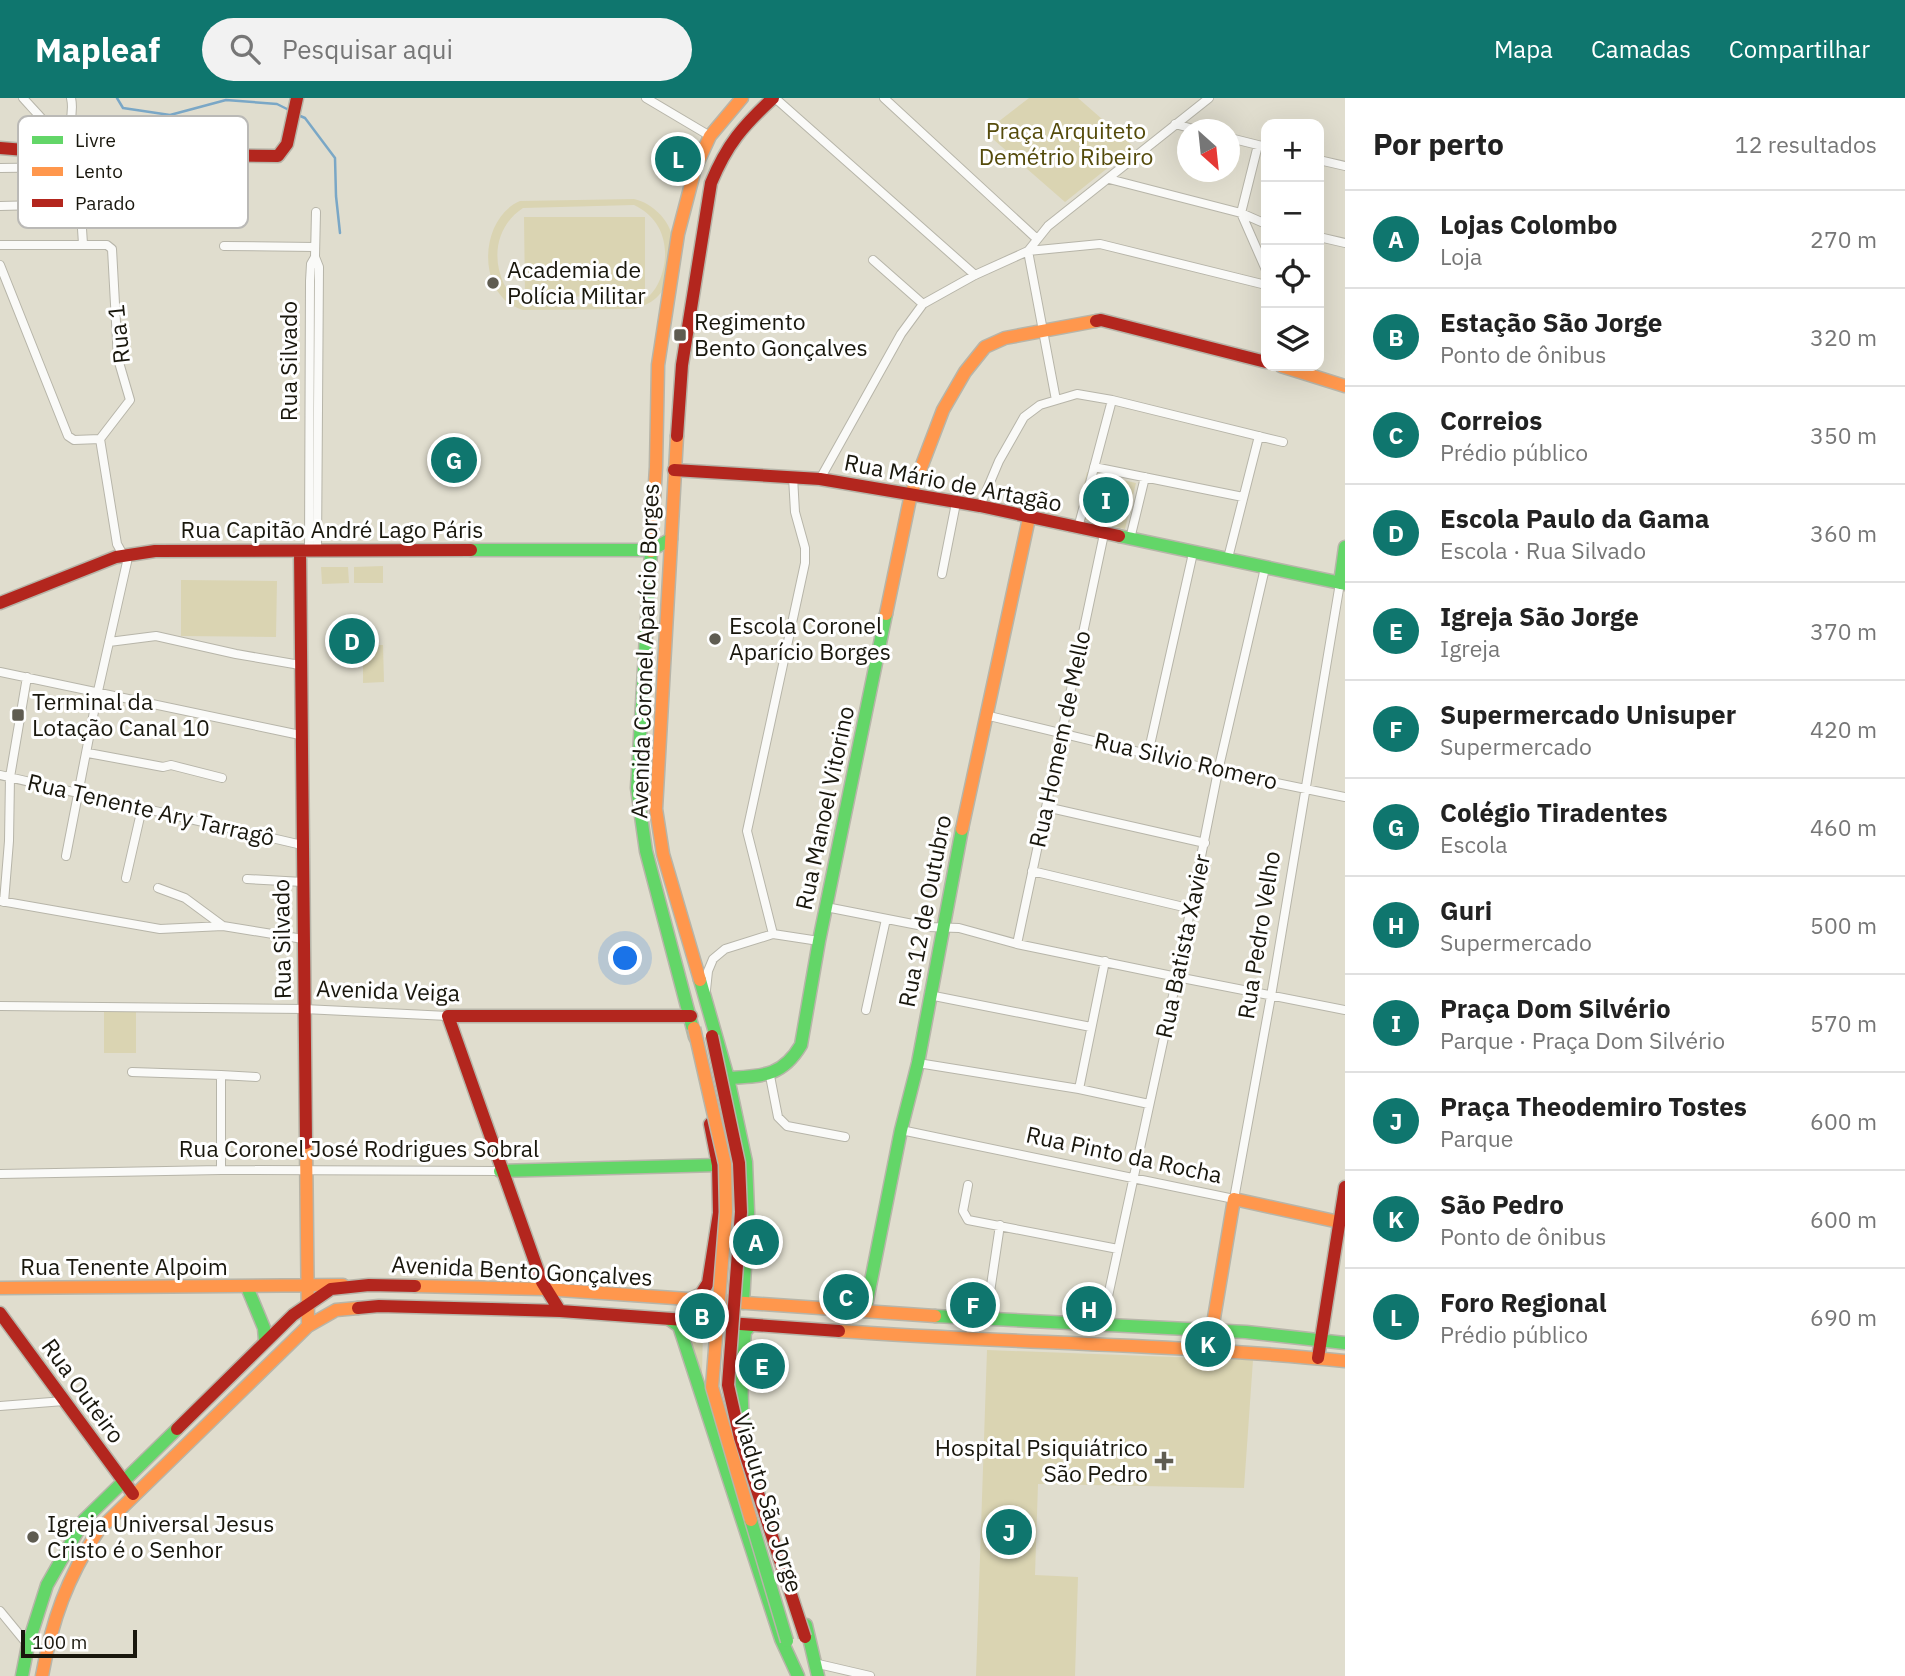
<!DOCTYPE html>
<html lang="pt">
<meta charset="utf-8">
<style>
body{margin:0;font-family:"IBM Plex Sans",sans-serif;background:#f2f2f2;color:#222}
.controls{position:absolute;right:21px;top:21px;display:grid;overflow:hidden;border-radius:14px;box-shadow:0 7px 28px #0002}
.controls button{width:63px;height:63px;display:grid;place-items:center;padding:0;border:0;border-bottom:2px solid #e0e0e0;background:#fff;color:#222;font:35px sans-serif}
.compass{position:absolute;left:1177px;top:21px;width:63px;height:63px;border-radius:50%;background:#fff;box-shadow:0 7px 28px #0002;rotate:153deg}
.scale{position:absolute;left:21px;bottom:18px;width:116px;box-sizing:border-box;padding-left:7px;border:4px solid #19170d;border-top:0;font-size:19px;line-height:24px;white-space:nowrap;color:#19170d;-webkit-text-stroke:5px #fff;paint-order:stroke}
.you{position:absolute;left:626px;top:861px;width:24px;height:24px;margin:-18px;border:5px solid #fff;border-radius:50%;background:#1a73e8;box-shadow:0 0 0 10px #1a73e833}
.badge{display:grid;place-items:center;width:46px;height:46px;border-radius:50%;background:#0f766e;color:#fff;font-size:23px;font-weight:700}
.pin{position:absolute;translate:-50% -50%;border:4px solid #fff;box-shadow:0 2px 7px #0006}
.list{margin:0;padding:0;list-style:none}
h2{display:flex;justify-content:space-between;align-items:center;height:91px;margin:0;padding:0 28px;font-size:30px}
h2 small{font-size:23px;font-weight:400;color:#767676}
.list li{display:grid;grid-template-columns:46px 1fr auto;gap:21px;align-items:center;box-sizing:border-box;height:98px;padding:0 28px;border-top:2px solid #e0e0e0}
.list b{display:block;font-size:26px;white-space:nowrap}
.list p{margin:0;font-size:23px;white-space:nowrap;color:#767676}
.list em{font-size:23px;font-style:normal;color:#767676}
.icon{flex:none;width:38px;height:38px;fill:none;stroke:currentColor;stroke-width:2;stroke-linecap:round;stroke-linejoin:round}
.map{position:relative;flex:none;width:1345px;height:1578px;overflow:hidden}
header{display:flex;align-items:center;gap:42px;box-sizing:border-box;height:98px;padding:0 35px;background:#0f766e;color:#fff}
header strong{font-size:33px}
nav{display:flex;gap:38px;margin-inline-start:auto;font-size:24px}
.search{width:490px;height:63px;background:#f2f2f2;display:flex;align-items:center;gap:18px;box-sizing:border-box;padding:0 24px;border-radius:38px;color:#767676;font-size:26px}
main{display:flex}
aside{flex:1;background:#fff}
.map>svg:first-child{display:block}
.green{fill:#dad4b2;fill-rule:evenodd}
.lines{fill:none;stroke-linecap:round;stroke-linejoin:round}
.stream{stroke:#7aa7c6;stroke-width:2.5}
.street-casing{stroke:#b7b5a9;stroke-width:10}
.fast-casing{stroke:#b7b5a9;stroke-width:15}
.slow-casing{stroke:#b7b5a9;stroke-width:15}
.jam-casing{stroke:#b7b5a9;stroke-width:15}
.street{stroke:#fafaf8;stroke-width:8}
.fast{stroke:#63d668;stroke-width:12}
.slow{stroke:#ff974d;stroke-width:12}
.jam{stroke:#b3261e;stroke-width:12}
.fast-bridge-casing{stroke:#b7b5a9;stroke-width:15;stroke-linecap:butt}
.slow-bridge-casing{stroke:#b7b5a9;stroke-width:15;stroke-linecap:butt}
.jam-bridge-casing{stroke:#b7b5a9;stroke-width:15;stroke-linecap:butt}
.fast-bridge{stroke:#63d668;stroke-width:12}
.slow-bridge{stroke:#ff974d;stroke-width:12}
.jam-bridge{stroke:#b3261e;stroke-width:12}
.poi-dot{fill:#5f5c51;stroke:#fff;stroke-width:2.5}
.labels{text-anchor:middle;stroke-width:6;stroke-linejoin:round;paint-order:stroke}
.park-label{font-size:23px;fill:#554b0b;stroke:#fff}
.poi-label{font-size:23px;fill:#19170d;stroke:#fff;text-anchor:start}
.street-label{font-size:23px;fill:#19170d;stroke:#fff}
.key{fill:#fff;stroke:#bab9b6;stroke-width:2}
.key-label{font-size:19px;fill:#19170d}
</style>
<header>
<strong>Mapleaf</strong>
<div class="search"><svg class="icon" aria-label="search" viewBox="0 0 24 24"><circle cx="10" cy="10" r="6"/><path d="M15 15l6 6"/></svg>Pesquisar aqui</div>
<nav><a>Mapa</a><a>Camadas</a><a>Compartilhar</a></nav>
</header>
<main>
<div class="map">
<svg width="1345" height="1578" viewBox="0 0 1345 1578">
<rect width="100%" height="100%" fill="#e0ddce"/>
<path class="green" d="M1029,0H1078L1134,49L1065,104L985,34Z
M634,101C654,105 675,127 673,149C673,156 670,164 669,171C666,180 666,190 659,197C653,204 644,208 635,211L523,212C476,199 478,121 520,103ZM634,107C653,116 664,132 665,153C666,170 658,197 640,204C632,207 531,207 522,205C514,202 508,193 504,186C491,159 497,127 523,110Z
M524,119H645V198L525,199Z
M1087,374L1136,385L1125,431L1076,420Z
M383,468V485H354V469Z
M321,469H348L349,485L322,486Z
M181,482L277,483L276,539L181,538Z
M363,547H383L384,584L363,585Z
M104,914H136V955H104Z
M684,1229L703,1231L702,1277Z
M987,1252L1253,1262L1244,1390L1038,1386L1035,1477L1078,1479L1075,1578H976Z"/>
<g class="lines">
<path class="stream" d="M117,0L123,10L170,17L226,2L277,6L289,12
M298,17L305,20L335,60L336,98L340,135"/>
<defs>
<path id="street" d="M23,0C36,15 58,34 62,55
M646,0L710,38
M775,0L975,177
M884,0L1037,141
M1175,26L1197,32
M1230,40L1266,49
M1258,47L1241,115L1266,172
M61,48C69,37 74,13 71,0
M77,55L83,146
M1319,62L1345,68
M0,70L77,69
M1109,81L1241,115L1266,126
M0,108L80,106
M316,114L315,159L319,169L317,452
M1319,139L1345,145
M0,147H107L112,151L118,261L130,302L100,341
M224,148L315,149
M1028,153L1100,146L1266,187
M1028,153L1056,302
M873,162L923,206
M0,167L68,338L74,342L100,341L117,446L127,464L98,593L66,758
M1094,369L1243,399
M820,381L901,236L923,206L975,177L1028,153L1048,128L1209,0
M980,408L999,363L1024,319L1040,307L1077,296L1112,302L1283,344
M1078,430L1112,302
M1130,441L1145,379
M309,453L310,183L311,166L315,159
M1228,460L1259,338
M942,476L956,405
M109,544L156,538L236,556L300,567
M0,574L300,637
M985,617L1218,673L1345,699
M88,655L163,669L171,667L222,680
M1148,656L1193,455
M0,677L302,747
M1046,709L1205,745
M1032,773L1192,811
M126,780L142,710
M247,781L303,784
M158,790L185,800L223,828L303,841
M0,803L160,831L223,828
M4,804L9,743L10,679L27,579
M826,809L928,829L959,830L1017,846L1177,879L1345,912
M773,836L747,733L805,465V450L795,414L793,379
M1017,846L1104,436
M706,892L708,873L713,861L725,851L773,836L819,843
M929,897L1091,929
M0,908L304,911L448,918
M866,912L886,821
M918,965L1079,991L1149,1006
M132,974L221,977V1072
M221,977L256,979
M770,978L778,1019L787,1028L845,1039
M1079,991L1105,863
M901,1032L1234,1101L1271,898L1340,485
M0,1076L221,1072L500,1073
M968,1087L963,1113L968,1122L1118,1151
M986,1221L1000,1127
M1102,1226L1177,879L1218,673L1265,470
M0,1308L64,1303
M0,1513L28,1547
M814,1565L870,1578"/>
<path id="fast" d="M1119,438L1345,486
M471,452H651L671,441
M651,453L637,690L646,753L695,939
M1340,485L1345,449
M700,882L728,980L746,1064L748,1114L743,1205
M728,980C762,978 782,979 801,947L819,843L886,516
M500,1073L718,1067
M247,1189L264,1230L265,1242
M865,1213L901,1032L918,965L962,731
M935,1218L1246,1234L1345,1245
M669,1221L679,1228L781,1541L798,1578
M748,1347C738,1310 742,1272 745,1234L750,1228
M806,1527L818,1578
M22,1578L28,1547L47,1487L84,1422L177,1331"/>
<path id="slow" d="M1281,268L1345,288
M677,338L656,711L663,756L700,882
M651,453L656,369L658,267L678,136L695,71L710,38L742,0
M886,516L911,396L943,312L965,274L985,249L1005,240L1096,223
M962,731L1029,420
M306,1045L308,1228
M415,1188L545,1191L935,1218
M0,1190L343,1187
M1212,1232L1234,1101L1339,1124
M839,1233C1007,1245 1177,1246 1345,1263
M42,1578C52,1522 67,1480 98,1433L308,1228L336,1212L358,1210"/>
<path id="jam" d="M0,50L62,55L278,58L287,46L297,0
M1096,223L1101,222L1266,264
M677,338L682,267L711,85C727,46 743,28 773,0
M674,372L820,381L980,408L1119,438
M300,453L306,1045
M0,505L116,459L155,453L471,452
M689,1202L701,1196L708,1185L719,1115L718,1067L710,1026
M358,1210L379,1208L560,1213L839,1233
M560,1213L542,1184L448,918H691
M0,1215L133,1396
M1318,1260L1345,1089
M177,1331L293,1217L331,1191L369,1187L415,1188"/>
</defs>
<use href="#street" class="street-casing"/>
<use href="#fast" class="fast-casing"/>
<use href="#slow" class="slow-casing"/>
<use href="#jam" class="jam-casing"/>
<use href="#street" class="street"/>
<use href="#fast" class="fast"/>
<use href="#slow" class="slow"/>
<use href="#jam" class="jam"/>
<defs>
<path id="fast-bridge" d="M751,1422L787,1543"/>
<path id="slow-bridge" d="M694,930L725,1066L726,1114L712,1289L751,1422"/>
<path id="jam-bridge" d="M712,938L739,1065L741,1114L728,1287L740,1340L805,1539"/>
</defs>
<use href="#fast-bridge" class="fast-bridge-casing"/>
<use href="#slow-bridge" class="slow-bridge-casing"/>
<use href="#jam-bridge" class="jam-bridge-casing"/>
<use href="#fast-bridge" class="fast-bridge"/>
<use href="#slow-bridge" class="slow-bridge"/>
<use href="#jam-bridge" class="jam-bridge"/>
</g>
<g class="poi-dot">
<circle cx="493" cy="185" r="7"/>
<rect x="673" y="230" width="14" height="14" rx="3.5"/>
<circle cx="715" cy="541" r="7"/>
<rect x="11" y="610" width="14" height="14" rx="3.5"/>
<path d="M1160.5 1352.5h7v7h7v7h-7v7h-7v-7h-7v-7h7z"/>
<circle cx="33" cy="1439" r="7"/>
</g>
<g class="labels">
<g class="park-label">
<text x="1066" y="41">Praça Arquiteto<tspan x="1066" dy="26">Demétrio Ribeiro</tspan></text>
</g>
<g class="poi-label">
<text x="507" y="180">Academia de<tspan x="507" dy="26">Polícia Militar</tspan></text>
<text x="694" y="232">Regimento<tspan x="694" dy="26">Bento Gonçalves</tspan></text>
<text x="729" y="536">Escola Coronel<tspan x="729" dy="26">Aparício Borges</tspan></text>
<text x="32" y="612">Terminal da<tspan x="32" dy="26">Lotação Canal 10</tspan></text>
<text x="1148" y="1358" text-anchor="end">Hospital Psiquiátrico<tspan x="1148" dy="26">São Pedro</tspan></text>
<text x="47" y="1434">Igreja Universal Jesus<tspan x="47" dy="26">Cristo é o Senhor</tspan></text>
</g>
<g class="street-label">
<text transform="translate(119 236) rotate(-96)" y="8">Rua 1</text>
<text transform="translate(289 263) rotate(-90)" y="8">Rua Silvado</text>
<text transform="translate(953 385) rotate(11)" y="8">Rua Mário de Artagão</text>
<text x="332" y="440">Rua Capitão André Lago Páris</text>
<text transform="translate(645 553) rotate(-88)" y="8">Avenida Coronel Aparício Borges</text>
<text transform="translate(1060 641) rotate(-78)" y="8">Rua Homem de Mello</text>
<text transform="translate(1186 663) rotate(13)" y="8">Rua Silvio Romero</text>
<text transform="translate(825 710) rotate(-78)" y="8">Rua Manoel Vitorino</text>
<text transform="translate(151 712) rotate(13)" y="8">Rua Tenente Ary Tarragô</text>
<text transform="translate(925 813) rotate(-79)" y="8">Rua 12 de Outubro</text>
<text transform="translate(1259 837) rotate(-81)" y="8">Rua Pedro Velho</text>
<text transform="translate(282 841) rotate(-91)" y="8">Rua Silvado</text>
<text transform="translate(1183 848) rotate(-78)" y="8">Rua Batista Xavier</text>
<text transform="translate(388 893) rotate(2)" y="8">Avenida Veiga</text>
<text x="359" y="1059">Rua Coronel José Rodrigues Sobral</text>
<text transform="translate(1124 1057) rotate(12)" y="8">Rua Pinto da Rocha</text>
<text x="124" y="1177">Rua Tenente Alpoim</text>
<text transform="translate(522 1173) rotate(3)" y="8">Avenida Bento Gonçalves</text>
<text transform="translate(83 1293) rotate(54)" y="8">Rua Outeiro</text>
<text transform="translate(768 1405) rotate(73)" y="8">Viaduto São Jorge</text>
</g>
</g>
<rect x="18" y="18" width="230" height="112" rx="10" class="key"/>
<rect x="32" y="38" width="31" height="8" fill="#63d668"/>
<rect x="32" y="69" width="31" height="9" fill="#ff974d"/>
<rect x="32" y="101" width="31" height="8" fill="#b3261e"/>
<g class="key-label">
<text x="75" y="49">Livre</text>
<text x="75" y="80">Lento</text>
<text x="75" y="112">Parado</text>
</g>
</svg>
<div class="controls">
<button>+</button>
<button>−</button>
<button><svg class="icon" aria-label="locate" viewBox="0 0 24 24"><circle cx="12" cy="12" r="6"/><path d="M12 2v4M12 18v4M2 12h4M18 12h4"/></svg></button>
<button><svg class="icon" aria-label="layers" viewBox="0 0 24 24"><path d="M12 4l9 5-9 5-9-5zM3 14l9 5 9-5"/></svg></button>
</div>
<svg class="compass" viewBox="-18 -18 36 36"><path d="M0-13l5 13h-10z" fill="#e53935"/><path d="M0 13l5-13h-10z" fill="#767676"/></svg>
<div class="scale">100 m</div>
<div class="you"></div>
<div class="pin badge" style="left:756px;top:1144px">A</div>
<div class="pin badge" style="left:702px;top:1218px">B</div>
<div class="pin badge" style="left:846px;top:1199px">C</div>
<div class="pin badge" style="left:352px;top:543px">D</div>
<div class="pin badge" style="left:762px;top:1268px">E</div>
<div class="pin badge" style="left:973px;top:1207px">F</div>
<div class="pin badge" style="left:454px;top:362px">G</div>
<div class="pin badge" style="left:1089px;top:1211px">H</div>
<div class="pin badge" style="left:1106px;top:402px">I</div>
<div class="pin badge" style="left:1009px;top:1434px">J</div>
<div class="pin badge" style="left:1208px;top:1246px">K</div>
<div class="pin badge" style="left:678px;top:61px">L</div>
</div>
<aside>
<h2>Por perto<small>12 resultados</small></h2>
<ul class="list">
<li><span class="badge">A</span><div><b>Lojas Colombo</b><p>Loja</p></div><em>270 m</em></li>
<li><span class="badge">B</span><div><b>Estação São Jorge</b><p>Ponto de ônibus</p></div><em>320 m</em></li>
<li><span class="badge">C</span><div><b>Correios</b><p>Prédio público</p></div><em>350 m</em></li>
<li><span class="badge">D</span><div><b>Escola Paulo da Gama</b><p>Escola · Rua Silvado</p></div><em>360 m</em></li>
<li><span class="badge">E</span><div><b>Igreja São Jorge</b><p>Igreja</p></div><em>370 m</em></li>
<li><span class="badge">F</span><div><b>Supermercado Unisuper</b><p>Supermercado</p></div><em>420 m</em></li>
<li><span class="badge">G</span><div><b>Colégio Tiradentes</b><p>Escola</p></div><em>460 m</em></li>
<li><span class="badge">H</span><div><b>Guri</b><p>Supermercado</p></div><em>500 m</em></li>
<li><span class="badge">I</span><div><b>Praça Dom Silvério</b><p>Parque · Praça Dom Silvério</p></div><em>570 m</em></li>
<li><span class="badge">J</span><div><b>Praça Theodemiro Tostes</b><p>Parque</p></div><em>600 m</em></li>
<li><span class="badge">K</span><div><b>São Pedro</b><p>Ponto de ônibus</p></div><em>600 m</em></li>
<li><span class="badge">L</span><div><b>Foro Regional</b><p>Prédio público</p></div><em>690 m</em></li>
</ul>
</aside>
</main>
